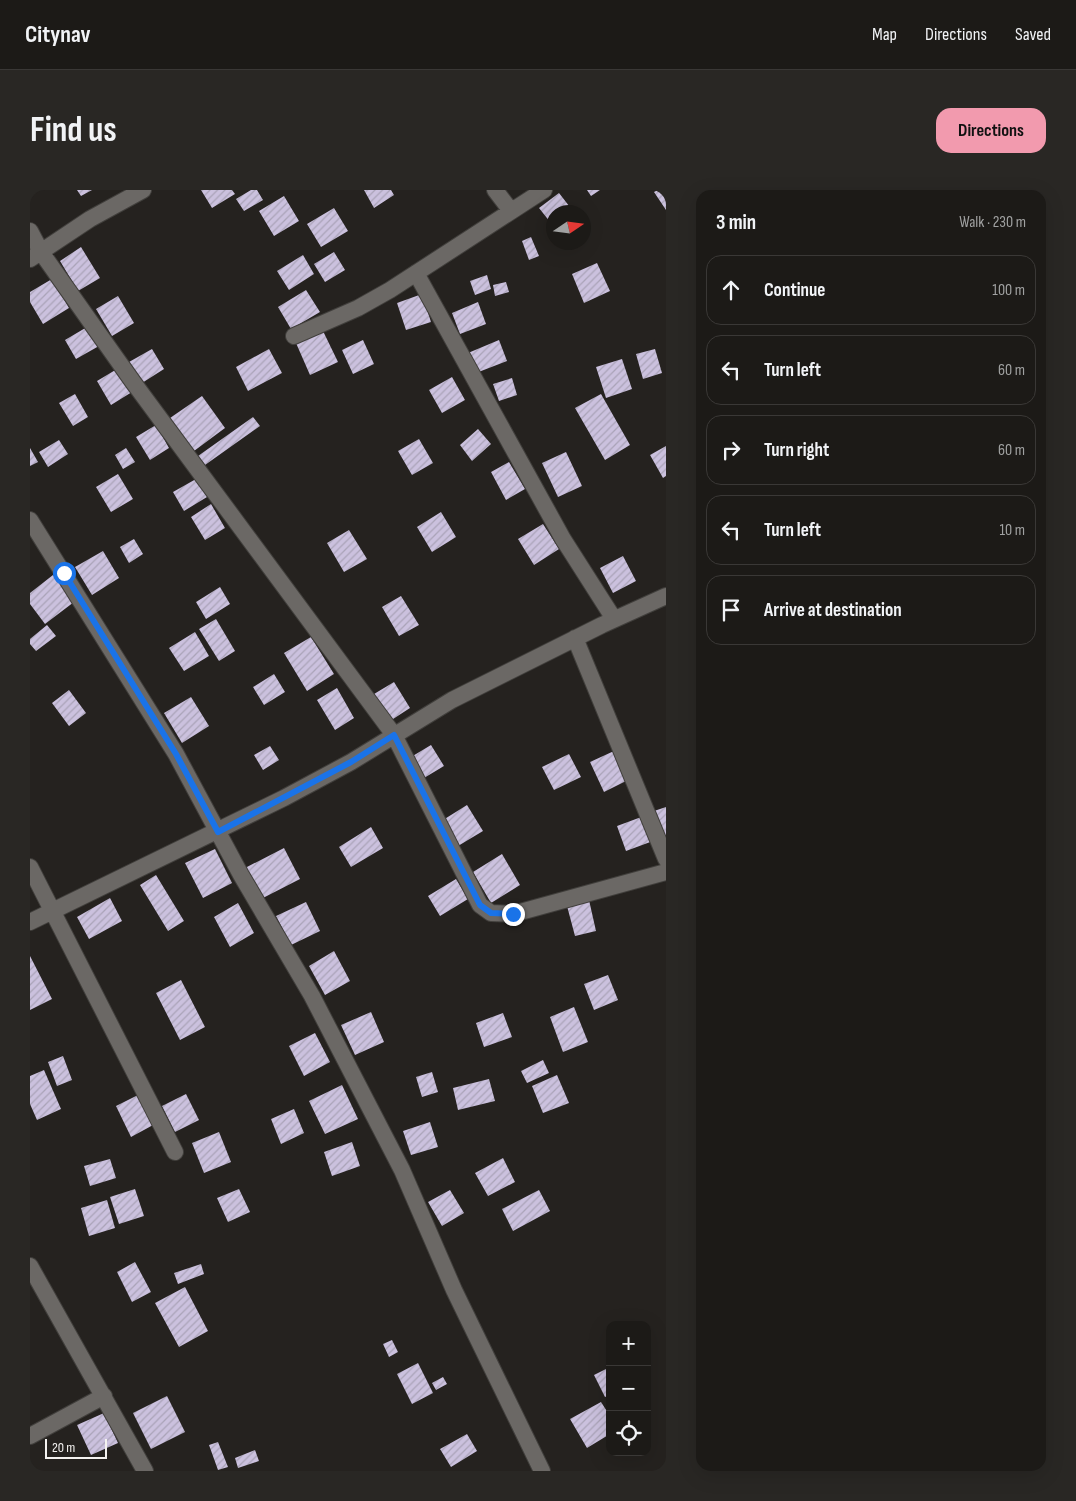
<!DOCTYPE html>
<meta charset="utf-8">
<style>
body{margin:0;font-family:"Sofia Sans Condensed",sans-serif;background:#292724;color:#f1f3f6}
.controls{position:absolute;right:15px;bottom:15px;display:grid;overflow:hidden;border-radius:10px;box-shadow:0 5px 20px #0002}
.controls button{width:45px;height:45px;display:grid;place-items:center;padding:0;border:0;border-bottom:1px solid #3a3836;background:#1c1a17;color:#f1f3f6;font:25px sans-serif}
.compass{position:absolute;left:516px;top:15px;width:45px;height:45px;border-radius:50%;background:#1c1a17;box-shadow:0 5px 20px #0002;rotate:77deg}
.scale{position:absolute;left:15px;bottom:12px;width:62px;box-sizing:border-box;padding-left:5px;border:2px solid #f4f2f0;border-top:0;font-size:14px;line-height:18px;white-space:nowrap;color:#f4f2f0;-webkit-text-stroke:4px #25221f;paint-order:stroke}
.stop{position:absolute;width:15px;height:15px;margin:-11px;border:4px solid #1a73e8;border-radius:50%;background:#fff}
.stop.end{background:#1a73e8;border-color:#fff;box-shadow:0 1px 5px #0008}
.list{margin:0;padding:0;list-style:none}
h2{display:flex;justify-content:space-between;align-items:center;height:65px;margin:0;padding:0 20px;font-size:21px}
h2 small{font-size:16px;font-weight:400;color:#a0a1a1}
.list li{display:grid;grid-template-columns:32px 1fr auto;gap:15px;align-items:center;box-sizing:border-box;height:70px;margin:0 10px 10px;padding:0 10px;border:1px solid #3a3836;border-radius:15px}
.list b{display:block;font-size:19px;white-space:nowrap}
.list em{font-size:16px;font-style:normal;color:#a0a1a1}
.icon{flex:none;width:28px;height:28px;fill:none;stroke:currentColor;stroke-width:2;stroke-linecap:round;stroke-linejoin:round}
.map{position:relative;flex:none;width:636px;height:1281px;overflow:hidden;border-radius:15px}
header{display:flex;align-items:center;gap:30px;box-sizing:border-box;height:70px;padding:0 25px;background:#1c1a17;border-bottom:1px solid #3a3836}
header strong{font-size:24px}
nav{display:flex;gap:28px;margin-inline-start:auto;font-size:18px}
.intro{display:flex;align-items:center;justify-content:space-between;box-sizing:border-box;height:120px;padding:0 30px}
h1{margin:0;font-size:35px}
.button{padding:12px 22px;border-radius:15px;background:#f29aae;color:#111;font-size:18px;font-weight:700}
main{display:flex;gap:30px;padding:0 30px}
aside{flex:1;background:#1c1a17;border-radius:15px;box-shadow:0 5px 20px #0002}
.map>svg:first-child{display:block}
.building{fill:url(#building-hatch)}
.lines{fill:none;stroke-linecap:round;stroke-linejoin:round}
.street-casing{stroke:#413f3c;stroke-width:18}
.street{stroke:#6b6865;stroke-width:16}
.route{stroke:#1a73e8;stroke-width:6}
</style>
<header>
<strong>Citynav</strong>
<nav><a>Map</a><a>Directions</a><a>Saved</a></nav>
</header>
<div class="intro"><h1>Find us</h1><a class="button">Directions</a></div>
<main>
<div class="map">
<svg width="636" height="1281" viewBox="0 0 636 1281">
<defs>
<pattern id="building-hatch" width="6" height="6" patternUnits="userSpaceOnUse" patternTransform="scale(1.25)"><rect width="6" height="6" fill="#cbc1de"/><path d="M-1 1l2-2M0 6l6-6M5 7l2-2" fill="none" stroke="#aaa3b8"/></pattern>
</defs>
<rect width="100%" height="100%" fill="#25221f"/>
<path class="building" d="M47,0H62L51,6Z
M171,0H202L205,4L182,18Z
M221,0H227L233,10L214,21L206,9Z
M334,0H361L364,5L344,18Z
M557,0H570L561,6Z
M628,0H636V20L624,2Z
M529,3L543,21L524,22V37L509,18Z
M254,6L269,31L244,46L229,21Z
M304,18L318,41L291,57L277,34Z
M501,47L509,66L499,70L492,51Z
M51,57L70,88L48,101L30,71Z
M304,62L315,80L295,92L284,74Z
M273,65L284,84L259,100L247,81Z
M567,73L580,101L554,113L542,84Z
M457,85L461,99L445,105L440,91Z
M22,89L39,118L13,134L0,112V102Z
M476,92L479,102L465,106L463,95Z
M276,100L290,122L261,139L248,117Z
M392,104L401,132L376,140L367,113Z
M88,106L104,133L82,146L66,119Z
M448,112L456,134L430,144L422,123Z
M57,137L69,156L46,169L35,150Z
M293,141L308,172L280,185L266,153Z
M333,150L344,174L323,184L312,160Z
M469,150L477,171L446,183L438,163Z
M122,159L134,179L112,193L99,172Z
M239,159L252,183L218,201L206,177Z
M625,159L632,183L613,189L606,164Z
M592,169L602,199L576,208L566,177Z
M87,179L102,202L81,215L67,191Z
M422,187L435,210L412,223L399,200Z
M482,188L487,205L469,211L463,194Z
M45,204L58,227L43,236L29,213Z
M571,204L600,255L575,270L545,218Z
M172,206L195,238L164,261L140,228Z
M223,227L230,236L175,275L168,266Z
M126,235L139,258L120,270L106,247Z
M448,239L461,254L442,271L430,255Z
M389,249L403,273L382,285L368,261Z
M29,250L38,264L18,277L9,262Z
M636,256V286L633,288L620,265Z
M0,258L8,272L0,276Z
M96,258L105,272L93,279L85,265Z
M536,262L552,296L528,307L512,273Z
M479,272L495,299L476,310L461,282Z
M88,284L103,309L81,322L66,297Z
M166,289L177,307L154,321L143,302Z
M181,314L195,338L175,350L161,327Z
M411,322L426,347L402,362L387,337Z
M513,334L529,359L504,375L488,349Z
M319,340L337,369L314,382L297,353Z
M104,349L113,364L99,373L90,357Z
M73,361L89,388L62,405L45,377Z
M593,366L606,391L583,403L570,378Z
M23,385L44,412L15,434L0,414V403Z
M190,397L200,414L176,429L166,412Z
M371,406L389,435L369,446L352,417Z
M186,429L205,461L189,471L169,439Z
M17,435L26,446L6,461L0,454V449Z
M165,442L179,466L154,481L139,458Z
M281,447L304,484L277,501L254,463Z
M244,484L255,502L234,515L223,497Z
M364,492L380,518L360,531L344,504Z
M307,498L324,528L305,540L287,510Z
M39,500L56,523L39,536L22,513Z
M161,507L179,536L152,553L134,523Z
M401,555L414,576L394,588L381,567Z
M240,556L249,570L233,580L224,565Z
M584,561L598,590L574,602L560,572Z
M539,564L551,587L524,600L512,577Z
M437,615L453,641L428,656L413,630Z
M636,617V651L624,621Z
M614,626L623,651L596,661L587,636Z
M341,637L353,658L321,677L309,657Z
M254,658L270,689L231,709L215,678Z
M185,659L202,693L173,708L155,673Z
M472,664L490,695L461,713L443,682Z
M126,685L154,731L138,741L110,695Z
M426,689L438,709L410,726L398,706Z
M80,708L92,731L59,749L47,727Z
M559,710L566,741L545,746L537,716Z
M276,712L290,741L261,755L246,726Z
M208,713L224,743L200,757L184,727Z
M304,761L320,791L295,805L279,776Z
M0,766L22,809L0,820Z
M578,785L588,810L564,820L554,794Z
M151,790L175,837L150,850L126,803Z
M544,817L558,852L533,862L520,827Z
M341,822L354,852L325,865L311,835Z
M473,823L482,847L454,857L446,833Z
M285,843L300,872L274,886L259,856Z
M33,866L42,890L27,896L18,872Z
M513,870L519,883L497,893L491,881Z
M14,880L31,919L7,930L0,914V886Z
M402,882L408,902L392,907L386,887Z
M527,885L539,913L513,923L502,896Z
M459,889L465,911L428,920L423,898Z
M312,895L328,929L295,944L279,911Z
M110,904L125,934L101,947L86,916Z
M156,904L169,930L145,942L132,916Z
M264,919L274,943L251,954L241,929Z
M400,932L408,957L381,965L373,941Z
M189,942L201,972L174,983L162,953Z
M322,952L330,976L302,986L294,962Z
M473,968L485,992L458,1006L445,983Z
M80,969L86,988L60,996L54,976Z
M105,999L114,1026L89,1034L80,1007Z
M209,999L220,1022L198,1032L187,1008Z
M420,1000L434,1023L412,1036L398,1012Z
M509,1000L520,1021L483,1041L472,1019Z
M77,1010L85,1038L59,1046L51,1018Z
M105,1072L121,1102L102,1112L87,1082Z
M171,1074L174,1084L148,1094L144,1083Z
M155,1097L178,1141L149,1157L125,1113Z
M362,1150L368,1162L359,1167L353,1154Z
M388,1173L403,1203L382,1214L367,1184Z
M580,1177V1205L575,1207L564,1185Z
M413,1187L417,1194L406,1200L402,1193Z
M137,1206L155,1242L121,1259L103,1223Z
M571,1212L580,1226V1244L557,1258L540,1229Z
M74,1223L88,1253L61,1265L47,1235Z
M437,1244L447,1261L421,1277L410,1259Z
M188,1252L198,1277L188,1280L179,1255Z
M225,1260L229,1271L208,1278L205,1268Z"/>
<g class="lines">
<defs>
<path id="street" d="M465,0L481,21
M0,41L11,62L103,192L364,545L450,715L461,723L483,724L636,682
M0,69L60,29L113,0
M386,83L533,349L584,429
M264,146L328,118L360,100L514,0
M0,330L146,564L211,685L282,806L372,980L424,1100L512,1281
M545,448L636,669
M0,677L145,962
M0,732L254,608L321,572L422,510L572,435L636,406
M0,1076L115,1281
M0,1246L74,1206"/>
</defs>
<use href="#street" class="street-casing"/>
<use href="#street" class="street"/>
</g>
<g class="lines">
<path class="route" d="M34,383L146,564L188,642L321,572L364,545L450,715L461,723L483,724"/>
</g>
</svg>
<div class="controls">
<button>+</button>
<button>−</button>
<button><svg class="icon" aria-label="locate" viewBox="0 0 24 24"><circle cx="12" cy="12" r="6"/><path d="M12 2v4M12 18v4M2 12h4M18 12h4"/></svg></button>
</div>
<svg class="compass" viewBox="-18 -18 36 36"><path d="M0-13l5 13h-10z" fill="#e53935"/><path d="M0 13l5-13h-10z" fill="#a0a1a1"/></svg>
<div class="scale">20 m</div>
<div class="stop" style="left:34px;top:383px"></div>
<div class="stop end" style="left:483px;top:724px"></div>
</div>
<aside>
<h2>3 min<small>Walk · 230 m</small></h2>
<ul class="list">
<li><svg class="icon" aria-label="ahead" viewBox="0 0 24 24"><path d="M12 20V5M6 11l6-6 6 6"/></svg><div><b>Continue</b></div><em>100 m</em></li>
<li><svg class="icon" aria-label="left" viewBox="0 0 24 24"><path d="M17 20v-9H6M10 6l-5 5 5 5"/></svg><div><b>Turn left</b></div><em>60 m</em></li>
<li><svg class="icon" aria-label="right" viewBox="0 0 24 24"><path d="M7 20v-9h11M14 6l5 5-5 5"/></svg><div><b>Turn right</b></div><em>60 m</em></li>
<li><svg class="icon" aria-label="left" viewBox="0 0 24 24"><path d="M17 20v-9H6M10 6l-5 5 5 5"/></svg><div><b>Turn left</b></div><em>10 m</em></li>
<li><svg class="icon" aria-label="arrive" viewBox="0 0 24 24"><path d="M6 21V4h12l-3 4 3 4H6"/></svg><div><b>Arrive at destination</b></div></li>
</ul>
</aside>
</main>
